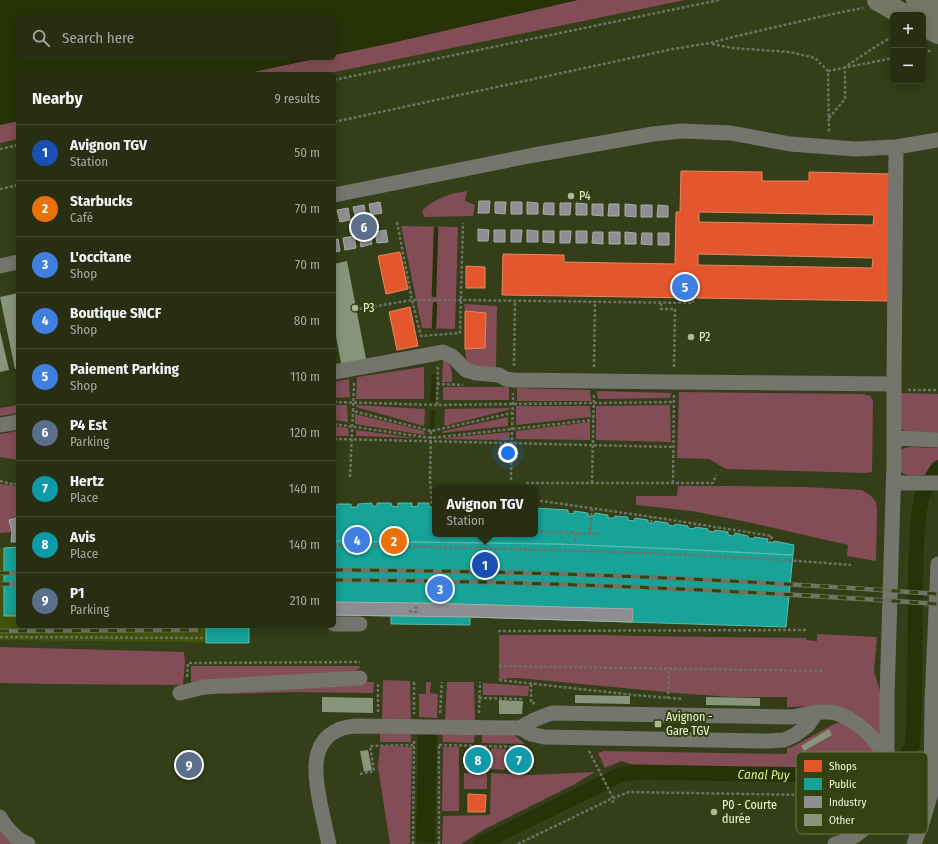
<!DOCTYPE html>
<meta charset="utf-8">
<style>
body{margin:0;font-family:"Fira Sans Condensed",sans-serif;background:#2f361b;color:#f1f3f6}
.controls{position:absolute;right:12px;top:12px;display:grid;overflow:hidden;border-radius:6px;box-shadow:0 2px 10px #0003}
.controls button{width:36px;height:36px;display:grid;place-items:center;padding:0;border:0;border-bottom:1px solid #434a32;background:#272e12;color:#f1f3f6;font:20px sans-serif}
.you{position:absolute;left:508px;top:453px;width:14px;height:14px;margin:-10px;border:3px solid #fff;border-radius:50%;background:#1a73e8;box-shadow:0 0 0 6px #1a73e833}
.badge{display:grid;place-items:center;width:26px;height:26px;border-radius:50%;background:#8abfa5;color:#fff;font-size:13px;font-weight:700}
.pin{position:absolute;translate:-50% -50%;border:2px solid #fff;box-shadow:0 1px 4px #0006}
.popup{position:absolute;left:432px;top:485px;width:106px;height:52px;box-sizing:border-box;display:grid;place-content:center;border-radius:6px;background:#272e12;filter:drop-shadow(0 1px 3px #0005);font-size:13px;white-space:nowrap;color:#a4a89f}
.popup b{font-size:15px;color:#f1f3f6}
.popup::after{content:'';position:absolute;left:50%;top:100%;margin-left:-8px;border:8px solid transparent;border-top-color:#272e12}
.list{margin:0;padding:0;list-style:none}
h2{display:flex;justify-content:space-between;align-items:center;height:52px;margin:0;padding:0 16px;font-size:17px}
h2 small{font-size:13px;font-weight:400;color:#a4a89f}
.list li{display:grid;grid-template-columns:26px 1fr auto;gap:12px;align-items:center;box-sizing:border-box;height:56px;padding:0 16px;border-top:1px solid #434a32}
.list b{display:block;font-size:15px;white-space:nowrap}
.list p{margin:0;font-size:13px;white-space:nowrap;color:#a4a89f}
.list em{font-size:13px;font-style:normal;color:#a4a89f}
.icon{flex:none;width:22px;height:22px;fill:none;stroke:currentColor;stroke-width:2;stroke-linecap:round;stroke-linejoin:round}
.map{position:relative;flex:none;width:938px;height:844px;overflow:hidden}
.search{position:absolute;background:#272e12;box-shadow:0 2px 10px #0003;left:16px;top:16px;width:320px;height:44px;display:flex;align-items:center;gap:10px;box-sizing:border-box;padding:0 14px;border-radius:6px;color:#a4a89f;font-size:15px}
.panel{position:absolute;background:#272e12;box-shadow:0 2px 10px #0003;left:16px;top:72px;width:320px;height:556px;border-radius:6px}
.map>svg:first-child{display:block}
.built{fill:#425309}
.green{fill:#824d56}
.water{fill:#273307}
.shops{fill:#e4572e;stroke:#e78861;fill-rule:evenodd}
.public{fill:#17a398;stroke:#58bdab}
.industry{fill:#8d8d92;stroke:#aaada7}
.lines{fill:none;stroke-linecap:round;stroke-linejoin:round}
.stream{stroke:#273307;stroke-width:4.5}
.canal{stroke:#273307;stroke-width:15}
.building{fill:#87957a}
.path{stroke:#6e7163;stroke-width:2.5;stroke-dasharray:3 2;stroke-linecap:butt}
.minor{stroke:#74756c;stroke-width:15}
.highway{stroke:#747966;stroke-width:22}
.rail-casing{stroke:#707563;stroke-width:4.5}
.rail{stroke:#344111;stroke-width:3;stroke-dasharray:9;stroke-linecap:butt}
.poi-dot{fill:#adb895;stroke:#344111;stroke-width:1.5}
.labels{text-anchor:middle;stroke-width:4;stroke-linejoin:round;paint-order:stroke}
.poi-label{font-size:12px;fill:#eef9d8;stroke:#344111;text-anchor:start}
.water-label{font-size:13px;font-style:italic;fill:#cff083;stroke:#344111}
.key{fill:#344111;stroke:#6c784d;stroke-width:1}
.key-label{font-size:11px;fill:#eef9d8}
</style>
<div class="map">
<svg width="938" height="844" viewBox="0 0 938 844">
<rect width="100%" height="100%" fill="#343e18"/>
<path class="built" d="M18,547V626H249V643L0,640V548Z"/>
<path class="green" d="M577,0H685L325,74H243L319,58H334V55Z
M18,121V139L0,143V125Z
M467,191L465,201L475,205L473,216L424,217L422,211C434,199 450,193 467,191Z
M401,226L458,227L455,329L422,328Z
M464,304L497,306L496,369L467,365L465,349L485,348L486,313L465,311Z
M443,359C453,364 452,372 452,382H442Z
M424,367V399H356L357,377Z
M349,379L350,397L334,398V382Z
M443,387H509V400H443Z
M517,388L590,390L591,401H517Z
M597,391L671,393L670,398L598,399Z
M679,392L863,394L870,396L873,401L872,472L865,473L726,469L709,459L677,458Z
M901,393L938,394V433L905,432L900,427Z
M18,405V413L0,416V408Z
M334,405H347L348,422L334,420Z
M356,405L425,409L424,426L356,407Z
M670,405L671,442L596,440V406Z
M516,406H590L591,417L516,425Z
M510,408L508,410L444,426L445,409Z
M355,414L424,431L425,435L355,424Z
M508,417V426L442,433L443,431Z
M590,422V440L516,439V431Z
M334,426L348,428L349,436H334Z
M356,430L415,438L356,436Z
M18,431V460L0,457V434Z
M510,432L509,440L444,439L445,438Z
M909,447L938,448V459L926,475C916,475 906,478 899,470L900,451L902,449Z
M0,484L18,486V518L10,520L12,532L0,533Z
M678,486H730L806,487L862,490L871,496L876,502L877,511L876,561L847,556L848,545L752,523L692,511L636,505V496H677Z
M817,634L877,637L874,671L883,702V748L826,706L787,707V697H732L675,693L519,678H510L499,680V635H603L637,636L807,638L806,640L817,641Z
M0,647L184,652L185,662L183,685L50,684L0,683Z
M191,666H360V668L351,673L191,685Z
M383,680L410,681L411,722H382Z
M360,682H374L373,693L295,692L227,694L209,690Z
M426,682H431L430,693L438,694L437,718L419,717V694H426Z
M447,682H474L475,723H445Z
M483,683L529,686L528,696L483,695Z
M841,722L857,732L872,748L877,757V769L634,765L621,761L605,768L598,753L603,751L787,754V748L792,747L834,724Z
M380,730L411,732V742H380Z
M442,733L475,734L474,743L443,742Z
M482,734L514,735L525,744L482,743Z
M380,746L412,747L410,844H390L378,767Z
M443,747H459V811H442Z
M491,748L506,749L505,770L491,769Z
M595,772L573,785L483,830L461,844H442L443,816L490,815L491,773L532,775Z
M464,773L487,774V789H464Z
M0,825L23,844H0Z"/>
<path class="water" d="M0,0H578L383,45L334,55V18H18V58H319L243,74H18V121L0,125Z
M418,735H437L435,843L416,842Z"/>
<path class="shops" d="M681,171L762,172V181H809V172L891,174L889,301L502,295L503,254L564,255V262L675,264L676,212H680ZM699,212L874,215L873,225L699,222ZM698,254L873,258L872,268L698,265Z
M400,252L408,289L386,294L378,256Z
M466,266L485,267V288H466Z
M410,307L418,346L397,350L389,312Z
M465,311L486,313L485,348L465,349Z
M469,751H487V769L469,768Z
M511,752H528V769H510Z
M468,794L486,795L485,812H468Z"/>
<path class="public" d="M372,503V506H377V503H391L392,506L398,507V503H412V507L418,506V503H429V507H435V506V534H535V508L568,510V513L574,514V511L588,513V516H594L595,513L608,515V518H614L615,516L628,517V520L634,521L635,518L648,520V523H654L655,521L668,523V525L674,526L675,524L688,526V528L694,529L695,527L708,529V531L714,532L715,530L728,532V535L734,536L735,533L748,536V538L754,539V537L768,539L767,542H770L773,543L774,541L794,545L793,555L655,548L557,544L334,541V507H337V504H351V507H357L358,504Z
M334,541L557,544L655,548L793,555L786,627L470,617V625L395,624H391V616L334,615Z
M18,547V616H4V548Z
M206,626H249V643H206Z"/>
<path class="industry" d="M479,201H490L489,213H478Z
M380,202L382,213L371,215L369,204Z
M495,202H506L505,214L495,213Z
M511,202H522V214H511Z
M527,202L538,203V214H527Z
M544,203H554V215L543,214Z
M560,203H571L570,215H560Z
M576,203L587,204V215H576Z
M592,204H603V216L592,215Z
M609,204H619V216H608Z
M625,204L636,205V217L625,216Z
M364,205L366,217L356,219L353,207Z
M641,205H652V217H641Z
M658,205L668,206V217H657Z
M348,208L350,220L340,222L337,210Z
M478,229L489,230L488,241H478Z
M386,230L388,242L377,243L375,232Z
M494,230H505V242H494Z
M511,230H522L521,242H511Z
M527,230L538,231V242H527Z
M543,231H554V243L543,242Z
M560,231H571L570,243H560Z
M576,231H587V243H576Z
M593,232H603V244L592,243Z
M609,232H620V244H609Z
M625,232L636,233V244H625Z
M370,233L372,244L361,247L359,235Z
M642,233H652V245L641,244Z
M658,233H669V245H658Z
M354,236L356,248L345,250L343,238Z
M338,239L340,251L334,252V240Z
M18,518V542H11L12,532L9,520Z
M334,602L423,603L633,609L632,622L470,617L334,615Z"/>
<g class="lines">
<path class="stream" d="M434,295L436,229
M434,327L435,304
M433,400L434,376
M432,427L433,412"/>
<path class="canal" id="s1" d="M480,844L620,775L637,772L874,776L902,760L912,746L914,724L916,552L919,511L922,496L934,474L938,468"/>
</g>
<path class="building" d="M347,261L367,364L342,368L334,326V264Z
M18,293V369H15L0,297Z
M0,331L9,370L0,372Z
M575,695L630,696V704L575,703Z
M322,697L373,698V713L322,712Z
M706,697L760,698V706L706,705Z
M499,700L523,701L522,714H499Z
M829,729L832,735L804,751L801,746Z
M368,750L372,770L364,772L360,751Z"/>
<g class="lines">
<path class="path" d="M712,44L732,48L790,52L815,58L828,71L829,133
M923,53L932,50
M828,71L893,58
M334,80L719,0
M829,118L845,99V67L878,45L893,36
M334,122L673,49L710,43L737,36L832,14L863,8
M0,149L18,145
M0,189L18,185
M397,222L412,300L421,336L460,333L463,223
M661,303V309H675L674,368
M359,309L412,300H461L693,303V298
M514,366L515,301
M437,367L438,369L437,405
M594,367L595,302
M354,383L353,411L431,431L512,413
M437,384L463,385
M908,390H938
M334,402L437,405L674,402
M334,424L431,438L593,420
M431,431L430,479L432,507
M334,439L673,447
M350,477L353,411
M511,480L513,393
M0,481L12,484H18
M334,481H335
M526,483H713L716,475
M592,483L594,394
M673,483L674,395
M334,496H335
M535,500L652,517L772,536L770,542
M651,523L652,517
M535,531L576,533
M590,531L592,509
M575,541L576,533L599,534
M334,545C506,549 679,551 851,565
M14,551H18
M409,611L416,612V606
M10,613H18
M498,631L806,630
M0,637L206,638
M499,666L824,671
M187,677L188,663L360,662
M499,680L634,695L683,699
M414,682V714
M531,684V703H535
M479,698L524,699
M668,699L669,669
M378,712V683
M440,713L442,682
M479,713L480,682
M439,745L523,747
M589,751L613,798V803
M360,774L374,771L370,746L414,745
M413,844L414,741
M439,844V745
M518,844L613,798L629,792L807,795V800"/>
<path class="minor" d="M334,195L534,155L653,134L681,131L731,133L790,144L856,149L896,147L938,140
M0,266L18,262
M334,372L433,354L443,352L452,356L466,370L476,373L499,375L506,379L514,380L674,382L894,384V464L887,696V762L884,798L880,809L874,819L865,828L855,836L842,842L835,844
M894,384L896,147
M0,425L18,422
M894,438L938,440
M893,483H938
M334,624H360
M180,693L204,687L360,678
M520,728C530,721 540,717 552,713L792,717C804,715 816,711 829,712C846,713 867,730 877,744C881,748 883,755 886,760
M0,817C5,827 18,841 28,844
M329,844C326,832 324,820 321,808C316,782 307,744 338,730C343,727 350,727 356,726L520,728L531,734L544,737L768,741L784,740L795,735L808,725L817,712
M914,844L923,820L931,793L932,703L938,564"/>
<path class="highway" d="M878,0L904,15
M917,0L938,12
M923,25L938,33"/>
<defs>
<path id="rail" d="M334,570C536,571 737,579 938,594
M0,573H18
M334,580C535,581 737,590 938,604
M0,584H18
M0,631L196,630"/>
</defs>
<use href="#rail" class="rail-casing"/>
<use href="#rail" class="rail"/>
</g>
<g class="poi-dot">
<circle cx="571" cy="196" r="4"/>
<circle cx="355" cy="308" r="4"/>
<circle cx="691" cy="337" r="4"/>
<rect x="654" y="720" width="8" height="8" rx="2"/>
<circle cx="714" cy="812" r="4"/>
</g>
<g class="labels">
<g class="poi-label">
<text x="579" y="200">P4</text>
<text x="363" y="312">P3</text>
<text x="699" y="341">P2</text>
<text x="666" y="721">Avignon -<tspan x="666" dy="14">Gare TGV</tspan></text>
<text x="722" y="809">P0 - Courte<tspan x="722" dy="14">durée</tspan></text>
</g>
<g class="water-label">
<text dy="5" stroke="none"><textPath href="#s1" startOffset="300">Canal Puy</textPath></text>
</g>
</g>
<rect x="796" y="752" width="132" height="82" rx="6" class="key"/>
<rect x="804" y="760" width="18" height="12" fill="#e4572e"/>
<rect x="804" y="778" width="18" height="12" fill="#17a398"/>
<rect x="804" y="796" width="18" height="12" fill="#8d8d92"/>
<rect x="804" y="814" width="18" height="12" fill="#87957a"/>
<g class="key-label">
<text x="829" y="770">Shops</text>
<text x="829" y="788">Public</text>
<text x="829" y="806">Industry</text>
<text x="829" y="824">Other</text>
</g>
</svg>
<div class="controls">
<button>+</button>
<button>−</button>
</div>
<div class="you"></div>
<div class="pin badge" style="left:485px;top:565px;background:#1a4fb4">1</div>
<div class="popup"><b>Avignon TGV</b>Station</div>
<div class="pin badge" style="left:394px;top:541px;background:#e8710a">2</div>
<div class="pin badge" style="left:440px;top:589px;background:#3f7fe0">3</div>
<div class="pin badge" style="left:357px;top:540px;background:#3f7fe0">4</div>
<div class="pin badge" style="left:685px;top:287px;background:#3f7fe0">5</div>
<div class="pin badge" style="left:364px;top:227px;background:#5c6f8a">6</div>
<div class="pin badge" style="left:519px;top:760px;background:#0f9aa8">7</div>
<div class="pin badge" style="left:478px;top:760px;background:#0f9aa8">8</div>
<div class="pin badge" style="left:189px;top:765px;background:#5c6f8a">9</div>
<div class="search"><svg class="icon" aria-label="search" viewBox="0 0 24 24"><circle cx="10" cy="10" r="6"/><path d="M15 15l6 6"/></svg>Search here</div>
<section class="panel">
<h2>Nearby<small>9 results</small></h2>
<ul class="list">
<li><span class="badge" style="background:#1a4fb4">1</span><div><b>Avignon TGV</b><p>Station</p></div><em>50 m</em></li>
<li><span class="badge" style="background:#e8710a">2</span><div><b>Starbucks</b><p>Café</p></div><em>70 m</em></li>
<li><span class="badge" style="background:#3f7fe0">3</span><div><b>L'occitane</b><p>Shop</p></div><em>70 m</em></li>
<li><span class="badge" style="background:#3f7fe0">4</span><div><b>Boutique SNCF</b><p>Shop</p></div><em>80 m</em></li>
<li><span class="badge" style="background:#3f7fe0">5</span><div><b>Paiement Parking</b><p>Shop</p></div><em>110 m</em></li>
<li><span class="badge" style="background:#5c6f8a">6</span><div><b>P4 Est</b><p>Parking</p></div><em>120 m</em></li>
<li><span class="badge" style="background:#0f9aa8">7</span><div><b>Hertz</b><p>Place</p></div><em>140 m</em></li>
<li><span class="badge" style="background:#0f9aa8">8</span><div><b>Avis</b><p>Place</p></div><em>140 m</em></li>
<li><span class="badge" style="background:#5c6f8a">9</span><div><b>P1</b><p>Parking</p></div><em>210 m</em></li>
</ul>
</section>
</div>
